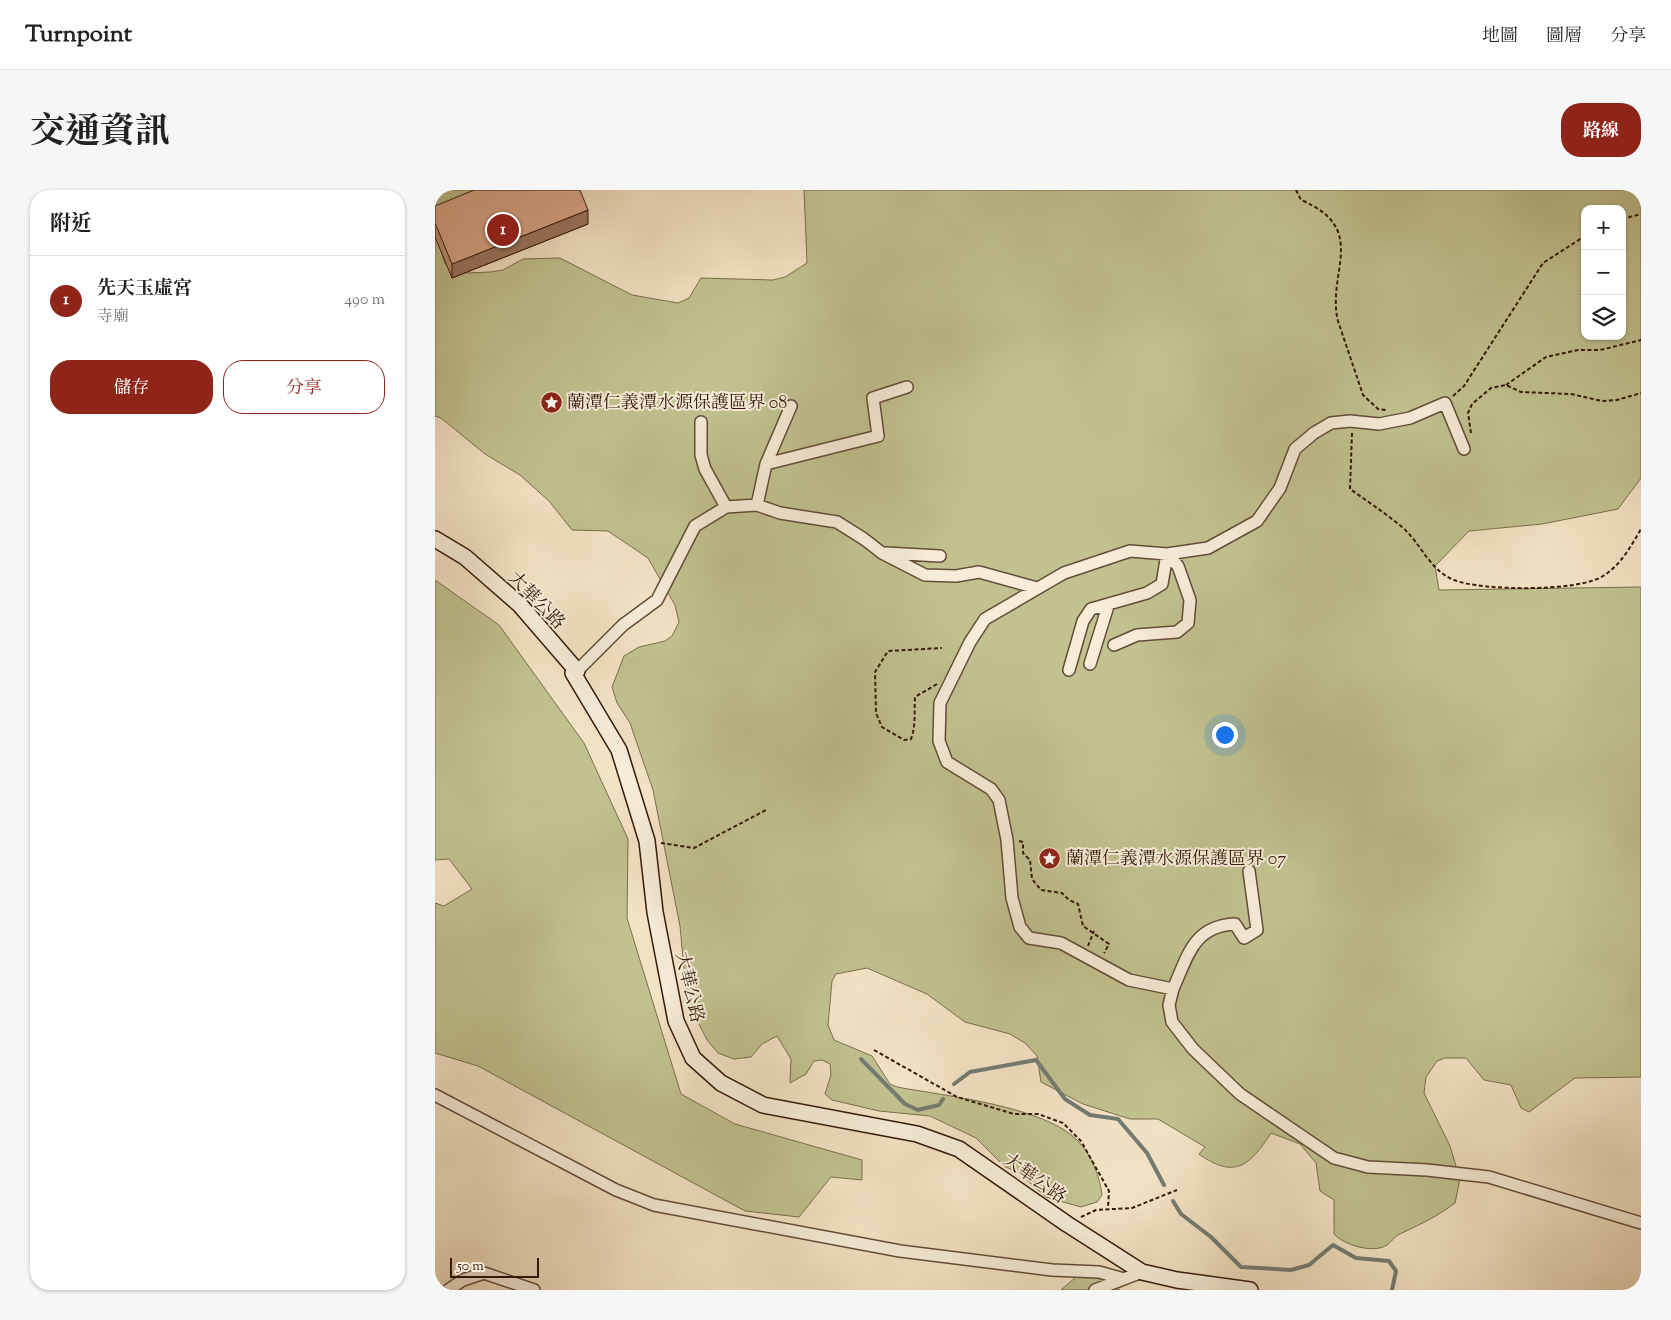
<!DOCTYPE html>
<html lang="zh-TW">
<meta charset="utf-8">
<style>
body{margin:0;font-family:"Sorts Mill Goudy","Noto Serif TC",serif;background:#f6f6f6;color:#222}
.controls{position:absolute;right:15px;top:15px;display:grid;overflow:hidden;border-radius:10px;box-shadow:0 1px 4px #0004}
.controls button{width:45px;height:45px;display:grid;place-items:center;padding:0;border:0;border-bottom:1px solid #e0e0e0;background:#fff;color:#222;font:25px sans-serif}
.scale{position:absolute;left:15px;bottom:12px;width:89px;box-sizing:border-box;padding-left:5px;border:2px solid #351909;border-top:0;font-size:14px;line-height:18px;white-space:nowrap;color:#351909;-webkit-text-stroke:4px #f7edd9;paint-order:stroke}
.you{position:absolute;left:789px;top:544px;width:18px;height:18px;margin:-12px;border:4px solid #fff;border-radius:50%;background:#1a73e8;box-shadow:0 0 0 8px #1a73e833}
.badge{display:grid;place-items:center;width:32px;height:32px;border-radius:50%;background:#8f2418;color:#fff;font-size:16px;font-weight:700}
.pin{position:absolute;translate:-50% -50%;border:2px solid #fff;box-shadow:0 1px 5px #0006}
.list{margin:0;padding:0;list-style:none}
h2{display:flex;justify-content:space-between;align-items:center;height:65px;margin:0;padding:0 20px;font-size:21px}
h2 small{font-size:16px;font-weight:400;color:#767676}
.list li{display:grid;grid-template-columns:32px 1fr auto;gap:15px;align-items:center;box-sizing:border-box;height:90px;padding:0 20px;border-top:1px solid #e0e0e0}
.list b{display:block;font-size:19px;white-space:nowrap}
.list p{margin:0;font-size:16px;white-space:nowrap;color:#767676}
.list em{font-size:16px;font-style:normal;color:#767676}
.actions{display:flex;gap:10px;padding:15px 20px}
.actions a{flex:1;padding:11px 0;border:1px solid #8f2418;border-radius:20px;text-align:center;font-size:18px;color:#8f2418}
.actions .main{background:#8f2418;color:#fff}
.icon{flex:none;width:28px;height:28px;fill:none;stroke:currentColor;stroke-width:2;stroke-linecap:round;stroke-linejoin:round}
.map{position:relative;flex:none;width:1206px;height:1100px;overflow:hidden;border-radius:20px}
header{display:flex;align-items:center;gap:30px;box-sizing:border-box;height:70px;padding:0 25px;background:#fff;border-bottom:1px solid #e0e0e0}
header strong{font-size:24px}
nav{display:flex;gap:28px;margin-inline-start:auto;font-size:18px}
.intro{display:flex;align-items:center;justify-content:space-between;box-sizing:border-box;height:120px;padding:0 30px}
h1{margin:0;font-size:35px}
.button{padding:12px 22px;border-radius:20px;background:#8f2418;color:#fff;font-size:18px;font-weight:700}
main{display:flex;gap:30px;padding:0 30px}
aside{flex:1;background:#fff;border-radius:20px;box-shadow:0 1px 4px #0004}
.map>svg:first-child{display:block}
.green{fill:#c1c290;stroke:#7b6e4c;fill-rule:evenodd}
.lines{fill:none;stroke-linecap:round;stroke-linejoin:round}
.stream{stroke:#737b73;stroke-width:4}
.minor-casing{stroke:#644c38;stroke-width:14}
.secondary-casing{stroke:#351909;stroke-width:18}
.path{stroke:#351909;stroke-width:2;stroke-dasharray:4 2.5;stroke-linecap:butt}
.minor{stroke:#f7edd9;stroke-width:11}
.secondary{stroke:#f7edd9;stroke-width:15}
.wall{fill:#bd9078;stroke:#351909}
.shaded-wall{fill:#9a7662;stroke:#351909}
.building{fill:#dca88c;stroke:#351909}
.labels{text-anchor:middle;stroke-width:4;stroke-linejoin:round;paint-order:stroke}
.poi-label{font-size:18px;fill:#351909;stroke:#f7edd9;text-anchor:start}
.street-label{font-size:18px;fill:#351909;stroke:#f7edd9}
</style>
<header>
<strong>Turnpoint</strong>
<nav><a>地圖</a><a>圖層</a><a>分享</a></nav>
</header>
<div class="intro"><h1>交通資訊</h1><a class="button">路線</a></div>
<main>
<aside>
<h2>附近<small></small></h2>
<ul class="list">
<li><span class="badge">1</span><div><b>先天玉虛宮</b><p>寺廟</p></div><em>490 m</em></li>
</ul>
<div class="actions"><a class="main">儲存</a><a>分享</a></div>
</aside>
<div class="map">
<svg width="1206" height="1100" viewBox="0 0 1206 1100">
<rect width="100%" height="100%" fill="#f3e3c5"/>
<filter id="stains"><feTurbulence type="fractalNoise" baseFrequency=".004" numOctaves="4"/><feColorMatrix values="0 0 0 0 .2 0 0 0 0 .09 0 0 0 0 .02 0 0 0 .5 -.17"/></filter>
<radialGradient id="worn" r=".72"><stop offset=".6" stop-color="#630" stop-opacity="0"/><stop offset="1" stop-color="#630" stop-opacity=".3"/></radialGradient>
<path class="green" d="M0,0H38L9,16L7,63L10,74L32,83L55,82L68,80L88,69L125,68L197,105L243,113L254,108L266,88L338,90L350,87L372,73L369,0H1206V288L1183,319L1107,334L1034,341L1000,376L1004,400L1206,397V887L1140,888L1094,922L1086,918L1076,895L1049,890L1031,868H1010L1002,871L991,887L989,903L1015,956L1025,989L1020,1013C1001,1027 988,1033 967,1043C961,1045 957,1051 952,1055C938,1064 909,1055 899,1044V1010L885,1001L881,973L865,954L836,943C814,977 799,989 764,964L770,957L723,929H695L648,914L606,892L602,866L590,853L575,844L530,832L492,804L432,778L401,784L397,791L393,835L399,850L437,866L455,894L462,897C510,906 610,916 643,951C656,964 665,987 667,1005L662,1012L646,1017L611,1007L584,983L569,976L541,948L495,926L444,921L397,910L390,904L396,885L395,874L387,870L379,871L371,884L355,893L356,869L342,846L327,854L316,867L299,869L283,863L272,850L252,810L245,736L218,600L195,533L182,513L177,497L189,466L204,457L230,451L237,446L244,432L240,415L213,368L173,341L137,340L114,311L85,285L50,264L6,228L0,226ZM1150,19H1187V146H1150Z
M0,390L64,435L149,553L193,649L192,728L246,904L300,934L427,970V990L396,987L364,1027L310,1021L43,876L0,863V713L9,716L37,699L14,669L0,670Z
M649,1080L685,1100H626Z"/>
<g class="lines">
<path class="stream" d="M426,869L470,914L483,920L504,915L508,909
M519,894L535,882L601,870L630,909L655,925L683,929L712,963L729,995
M738,1011L746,1024L776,1047L806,1077L856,1080L874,1075L898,1055L921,1068L954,1071L961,1081L957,1100"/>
<defs>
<path id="minor" d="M266,232V265L270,279L291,317
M1029,259L1010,213L975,228L944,234L915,231L896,233L879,243L860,259L845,298L822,331L773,358L732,364L695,361L629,383L550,429L535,452L505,513L504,551L512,572L556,599L564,610L572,650L577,708L585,737L594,748L626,753L694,790L738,799L734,815L737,832L758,859L805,904L899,968L933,977L992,980L1054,987L1206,1033
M331,274L356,216
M322,315L331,274L443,246L438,208L472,197
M451,363L505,366
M679,455L702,445L742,442L753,433L755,410L743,376L732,364
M655,474L673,416
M634,480L648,431L656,419L712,403L727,394L732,364
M142,481L188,435L222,410L260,336L291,317L322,315L345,323L402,332L429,349L447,363L490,385L521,386L544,382L602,398
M738,799C753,766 758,736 800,734L809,748L822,740L814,681
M0,905L181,1000L219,1015L465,1061L617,1080L664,1082L689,1089
M13,1100L28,1090L49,1083L99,1100
M660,1100L707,1082"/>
<path id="secondary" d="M0,349L30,367L85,415L142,481L138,483L184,560L212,651L220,722L241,831L258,868L286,893L328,915L482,944L524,959L632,1034L707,1082L742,1090L815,1100"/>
</defs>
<use href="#minor" class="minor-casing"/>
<use href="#secondary" class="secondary-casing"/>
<path class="path" d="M861,0L866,10C935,39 891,83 903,131L928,205L943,219L951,220
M1187,29L1206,24
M1071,195L1111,167L1143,160H1165L1206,150
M1018,206L1029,196L1108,73L1150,46
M917,243L915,299C932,311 950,323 967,337C986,353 994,380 1019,390C1046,401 1144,402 1168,386C1186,375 1196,356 1206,339
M1036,243L1033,223L1037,214L1056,198L1071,195L1086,202L1136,204L1167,211L1182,210L1206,203
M502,494L480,507C479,521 481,536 476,549L469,550L447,537L441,523L440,482L453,461L507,458
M584,651L588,652V663L595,670L597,689L606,700L627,703L634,710L643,714L648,736L674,754L669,763
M226,653L259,658L331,620
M653,756L659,741
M439,860L522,907L579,924H603L628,933L646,951L674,1001L673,1018
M646,1027L661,1020L697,1018L742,1000"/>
<use href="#minor" class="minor"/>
<use href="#secondary" class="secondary"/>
</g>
<path class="wall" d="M0,16L153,34L17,88L0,47Z"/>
<path class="shaded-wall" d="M153,20V34L17,88V74Z"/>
<path class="building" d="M39,0H145L153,20L17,74L0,33V16Z"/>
<defs>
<symbol id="sight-disc" viewBox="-11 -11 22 22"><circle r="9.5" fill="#8f2418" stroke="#f7edd9"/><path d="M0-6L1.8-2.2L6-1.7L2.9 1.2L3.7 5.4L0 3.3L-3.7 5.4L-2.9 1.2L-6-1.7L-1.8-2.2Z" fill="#fff"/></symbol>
</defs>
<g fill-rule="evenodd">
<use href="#sight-disc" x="104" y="200" width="25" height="25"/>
<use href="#sight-disc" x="602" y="656" width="25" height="25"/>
</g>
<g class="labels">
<g class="poi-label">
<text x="132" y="218">蘭潭仁義潭水源保護區界 08</text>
<text x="631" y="674">蘭潭仁義潭水源保護區界 07</text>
</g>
<g class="street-label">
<text transform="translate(102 410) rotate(46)" y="6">大華公路</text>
<text transform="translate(255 797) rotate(77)" y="6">大華公路</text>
<text transform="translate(600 988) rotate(35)" y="6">大華公路</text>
</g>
</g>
<rect width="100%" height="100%" filter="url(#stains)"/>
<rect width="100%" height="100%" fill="url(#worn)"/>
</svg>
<div class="controls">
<button>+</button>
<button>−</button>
<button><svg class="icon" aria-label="layers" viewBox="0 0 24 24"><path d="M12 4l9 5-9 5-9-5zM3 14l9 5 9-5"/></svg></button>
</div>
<div class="scale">50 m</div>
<div class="you"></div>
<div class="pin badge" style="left:68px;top:40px">1</div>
</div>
</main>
